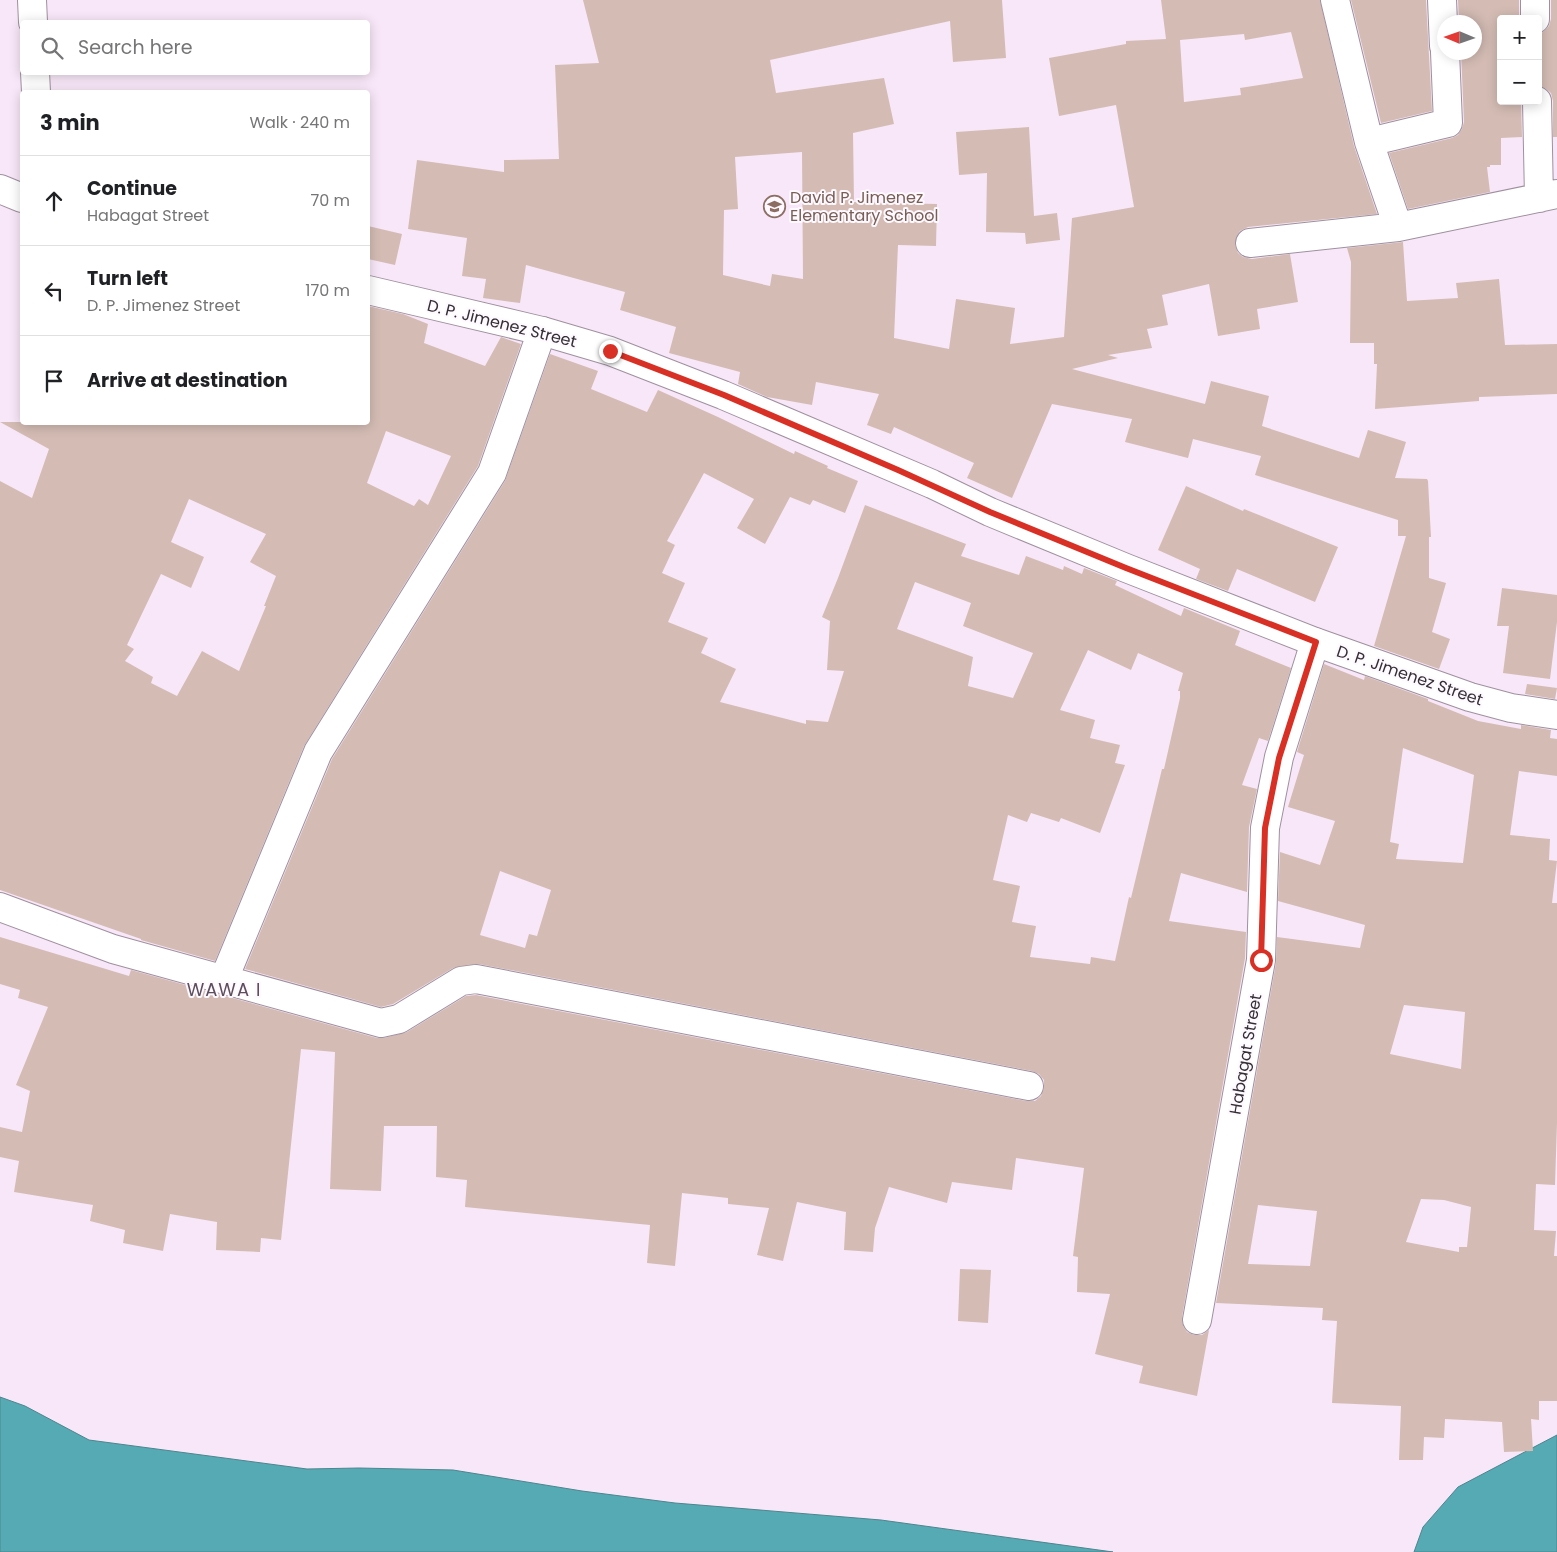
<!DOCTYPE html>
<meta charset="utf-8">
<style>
body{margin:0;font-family:Poppins,sans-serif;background:#f2f2f2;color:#202124}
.controls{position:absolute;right:15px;top:15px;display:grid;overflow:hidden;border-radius:5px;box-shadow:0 2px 12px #0003}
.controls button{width:45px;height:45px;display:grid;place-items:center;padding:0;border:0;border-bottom:1px solid #e0e0e0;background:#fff;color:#202124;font:25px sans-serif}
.compass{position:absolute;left:1437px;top:15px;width:45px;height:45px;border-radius:50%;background:#fff;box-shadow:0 2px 12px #0003;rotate:272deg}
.stop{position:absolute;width:15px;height:15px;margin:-11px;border:4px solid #d93025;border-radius:50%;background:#fff}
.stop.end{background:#d93025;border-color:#fff;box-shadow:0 1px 5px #0008}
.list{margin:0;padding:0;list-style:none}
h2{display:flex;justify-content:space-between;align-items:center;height:65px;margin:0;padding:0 20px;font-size:21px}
h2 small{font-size:16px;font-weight:400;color:#757577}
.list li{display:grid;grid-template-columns:32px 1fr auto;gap:15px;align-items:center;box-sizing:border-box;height:90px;padding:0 20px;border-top:1px solid #e0e0e0}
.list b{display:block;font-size:19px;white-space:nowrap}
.list p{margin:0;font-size:16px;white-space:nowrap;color:#757577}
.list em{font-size:16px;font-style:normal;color:#757577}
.icon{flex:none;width:28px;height:28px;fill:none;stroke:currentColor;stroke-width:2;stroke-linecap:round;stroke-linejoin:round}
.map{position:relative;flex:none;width:1557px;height:1552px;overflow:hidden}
.search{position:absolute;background:#fff;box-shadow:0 2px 12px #0003;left:20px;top:20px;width:350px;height:55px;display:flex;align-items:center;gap:12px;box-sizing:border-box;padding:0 18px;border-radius:5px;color:#757577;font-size:19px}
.panel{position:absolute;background:#fff;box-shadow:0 2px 12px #0003;left:20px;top:90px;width:350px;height:335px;border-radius:5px}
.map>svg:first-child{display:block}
.water{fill:#56aab4;stroke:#4c858e}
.building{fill:#d4bcb4;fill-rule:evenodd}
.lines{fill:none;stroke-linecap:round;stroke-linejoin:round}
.minor-casing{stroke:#9f909f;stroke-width:30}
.tertiary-casing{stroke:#9f909f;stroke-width:30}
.minor{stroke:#fff;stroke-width:28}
.tertiary{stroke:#fff;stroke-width:28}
.route{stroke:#d93025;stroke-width:6}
.labels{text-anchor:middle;stroke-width:4;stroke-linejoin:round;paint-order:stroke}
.education-label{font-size:16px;fill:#785e54;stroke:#fef8ff;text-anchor:start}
.street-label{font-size:16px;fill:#342e35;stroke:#fef8ff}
.neighbourhood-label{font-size:18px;letter-spacing:1px;fill:#5c4e5d;stroke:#fef8ff}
</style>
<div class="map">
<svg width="1557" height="1552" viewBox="0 0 1557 1552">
<rect width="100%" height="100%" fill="#f8e7f8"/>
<path class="water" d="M0,1397L25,1406L89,1440L307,1469L359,1468L453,1470L582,1491L675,1503L881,1520L1113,1552H0Z
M1557,1435V1552H1414L1423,1527L1458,1487Z"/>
<path class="building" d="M583,0H1002L1006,58L953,62L950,21L770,60L776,93L884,78L894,124L853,133L854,202L937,204L936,246L898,245L894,338L949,349L956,299L1015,308L1010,344L1064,337L1072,218L1134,207L1116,105L1059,116L1049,58L1126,44V41L1166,39L1161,0H1320L1354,146L1377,214L1248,227L1240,231L1236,237L1235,245L1238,253L1243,257L1252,259L1290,254L1298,302L1257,309L1260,329L1218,336L1209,284L1162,295L1168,325L1147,329L1152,348L1108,355L1118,358L1072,369L1205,404L1211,381L1269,396L1262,426L1359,458L1368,430L1406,442L1395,478L1427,479L1428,481L1431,537H1429V578L1446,583L1432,632L1450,639L1439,669L1374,646L1406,536H1398V520L1255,475L1261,456L1193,439L1188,458L1125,442L1132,419L1052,404L1012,498L967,478L974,463L894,427L891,434L867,425L879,394L816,382L812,405L767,397L738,384L740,372L669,353L676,327L620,310L625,292L526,265L520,303L483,298L486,279L462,276L467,238L408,229L417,160L504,172V160L559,159L555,65L599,63ZM1291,32L1303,78L1240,88L1241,95L1184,102L1180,40L1244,34L1245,40ZM802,152L803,279L772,274L770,286L723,275L724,210L738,209L735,157Z
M1351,0H1426L1432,111L1381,123Z
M1458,0H1519V19H1501V101H1521L1522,137L1501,138V165H1490V167H1487L1490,192L1408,209L1389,153L1452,138L1458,135L1462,129L1464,122L1461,52H1474V22H1459Z
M1551,0H1557V137H1553V101L1551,93L1545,88L1538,86V34L1543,32L1549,26L1551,19Z
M1029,127L1034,216L1057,213L1060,240L1026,244L1025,233L986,232L987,173L959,175L956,132Z
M368,226L402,234L395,265L368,259Z
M1403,242L1407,301L1458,298L1456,283L1499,279L1505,345L1557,344V394L1479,397V401L1375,409L1377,364H1374V343H1350L1351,262L1347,248Z
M368,306L403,314L428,324L424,343L485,366L501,337L521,344L478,466L304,746L215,961L141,940V939L0,890V481L32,498L49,449L0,422H368ZM386,431L451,456L428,505L419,499L414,506L367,483ZM189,499L266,534L250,562L276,576L264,606H266L239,671L202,651L177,696L151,683L153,677L125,661L134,649L127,645L161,574L191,588L204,557L171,542Z
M550,354L598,371L591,389L647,412L658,390L718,417L794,454L795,451L828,466L827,468L858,481L845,513L813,500L810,505L790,497L765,544L737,528L754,499L704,473L667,541L675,545L662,573L685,583L668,622L708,638L701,653L736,669L720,702L806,724V720L828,722L844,671L827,670L830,621L822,617L838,578L865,505L966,544L961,556L1019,575L1026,556L1063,570L1064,566L1082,574L1084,568L1117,581L1115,585L1181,616L1184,608L1240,631L1235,645L1291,668L1268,741L1259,738L1242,785L1257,789L1249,827L1247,892L1181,873L1169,921L1246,932L1245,958L1182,1317L1183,1326L1187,1332L1194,1335H1202L1209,1330L1197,1396L1139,1383L1143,1366L1095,1354L1110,1294L1077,1292L1078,1257L1073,1256L1084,1168L1016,1158L1012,1190L952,1182L947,1203L889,1187L875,1228L873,1252L844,1250L846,1212L797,1202L783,1261L757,1255L769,1208L728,1204V1198L682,1193L675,1266L647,1263L650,1225L465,1207L467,1180L436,1177L437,1126H384L381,1191L330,1189L335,1052L301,1049L281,1240L261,1238L260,1252L216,1250L217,1222L170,1214L163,1251L123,1243L125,1230L90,1221L93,1205L14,1192L19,1161L0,1157V1127L22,1132L30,1091L16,1085L48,1007L18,998L20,990L0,984V937L129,976L131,970L377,1038H384L407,1032L466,996L476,995L1026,1101H1035L1041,1096L1044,1088V1080L1039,1074L1032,1071L479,964L453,968L393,1004L381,1007L245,969L332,759L505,481ZM915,582L971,603L963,626L1033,653L1013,698L968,686L973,657L897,629ZM1088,650L1131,670L1138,653L1183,673L1178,691H1180V698L1164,769H1162L1131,898L1129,897L1115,961L1091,957L1090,964L1030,957L1036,926L1012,922L1020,886L993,880L1008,815L1027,822L1031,813L1059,822L1061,818L1100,833L1125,765L1115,763L1120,745L1090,738L1095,720L1060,710ZM500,871L551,890L537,936L529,934L525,948L480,935Z
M1186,486L1243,511L1244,509L1338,547L1315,602L1237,569L1228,591L1196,579L1200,569L1158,550Z
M1502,588L1557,595V622L1550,679L1503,673L1509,626H1497Z
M1324,664L1364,680L1365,676L1428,699V701L1478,721L1521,729V725L1551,730L1550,738L1557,739V776L1519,771L1510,835L1550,839L1549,860L1557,861L1552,903H1557V1123L1555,1185L1536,1184L1534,1230L1556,1231L1554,1256H1557V1401H1539V1420L1531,1419L1533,1451L1504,1452L1502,1422L1445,1419L1444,1438L1424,1437L1423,1460H1399L1401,1406L1332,1403L1337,1321L1322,1320L1323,1308L1216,1303L1276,963L1277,937L1360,948L1365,925L1278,901L1280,852L1320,865L1335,821L1288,807L1304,755L1297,752ZM1403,748L1474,775L1463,863L1396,859L1399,844L1390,842ZM1404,1005L1465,1012L1461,1069L1390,1054ZM1421,1199L1444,1200L1471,1207L1467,1247H1459V1252L1406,1242ZM1258,1205L1317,1211L1310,1266L1248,1264Z
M1527,684L1557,688L1555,699L1525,694Z
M960,1269L991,1270L988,1323L958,1321Z"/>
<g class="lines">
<defs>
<path id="minor" d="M1335,0L1369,142L1398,227
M1442,0L1444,46
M1535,0V19
M1537,101L1539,198
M1369,142L1448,123L1445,52
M0,189L22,198
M1250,243L1398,227L1557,194
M0,907L113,949L381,1023L399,1019L461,981L476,979L1029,1086
M224,979L318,752L492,473L542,331
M1197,1320L1261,960L1265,828L1279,757L1315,642"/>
<path id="tertiary" d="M32,0L33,22
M35,72L36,92
M368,290L542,331L610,351L723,395L932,484L990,512L1126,568L1315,642L1470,697L1511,708L1557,715"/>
</defs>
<use href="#minor" class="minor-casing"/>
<use href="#tertiary" class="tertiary-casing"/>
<use href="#minor" class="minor"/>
<use href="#tertiary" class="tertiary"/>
</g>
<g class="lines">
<path class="route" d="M610,351L724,395L898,470L990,512L1126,568L1316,642L1279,758L1265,828L1261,960"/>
</g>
<defs>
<symbol id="school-ring" viewBox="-11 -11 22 22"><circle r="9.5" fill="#fef8ff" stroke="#8d6e63" stroke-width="1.5"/><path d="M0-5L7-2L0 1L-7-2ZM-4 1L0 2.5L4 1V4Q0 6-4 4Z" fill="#8d6e63"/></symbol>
</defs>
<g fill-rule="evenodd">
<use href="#school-ring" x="762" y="194" width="25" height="25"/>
</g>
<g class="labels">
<g class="education-label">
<text x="790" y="203">David P. Jimenez<tspan x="790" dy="18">Elementary School</tspan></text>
</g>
<g class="street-label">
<text transform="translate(502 323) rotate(14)" y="6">D. P. Jimenez Street</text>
<text transform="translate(1410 675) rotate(19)" y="6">D. P. Jimenez Street</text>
<text transform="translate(1245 1054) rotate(-80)" y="6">Habagat Street</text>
</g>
<g class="neighbourhood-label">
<text x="224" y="996">WAWA I</text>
</g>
</g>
</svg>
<div class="controls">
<button>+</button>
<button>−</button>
</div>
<svg class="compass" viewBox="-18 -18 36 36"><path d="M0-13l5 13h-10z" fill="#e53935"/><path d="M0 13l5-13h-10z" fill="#757577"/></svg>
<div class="stop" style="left:1261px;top:960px"></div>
<div class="stop end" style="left:610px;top:351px"></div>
<div class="search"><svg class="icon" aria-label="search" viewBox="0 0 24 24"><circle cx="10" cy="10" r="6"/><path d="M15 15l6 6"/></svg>Search here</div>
<section class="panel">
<h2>3 min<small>Walk · 240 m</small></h2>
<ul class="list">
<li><svg class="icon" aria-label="ahead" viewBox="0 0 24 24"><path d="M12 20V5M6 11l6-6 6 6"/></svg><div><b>Continue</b><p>Habagat Street</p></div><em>70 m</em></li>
<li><svg class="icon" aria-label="left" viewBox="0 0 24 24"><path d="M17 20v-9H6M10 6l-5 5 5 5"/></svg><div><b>Turn left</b><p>D. P. Jimenez Street</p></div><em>170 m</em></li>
<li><svg class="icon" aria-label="arrive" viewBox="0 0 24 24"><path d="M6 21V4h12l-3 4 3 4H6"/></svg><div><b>Arrive at destination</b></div></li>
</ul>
</section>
</div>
